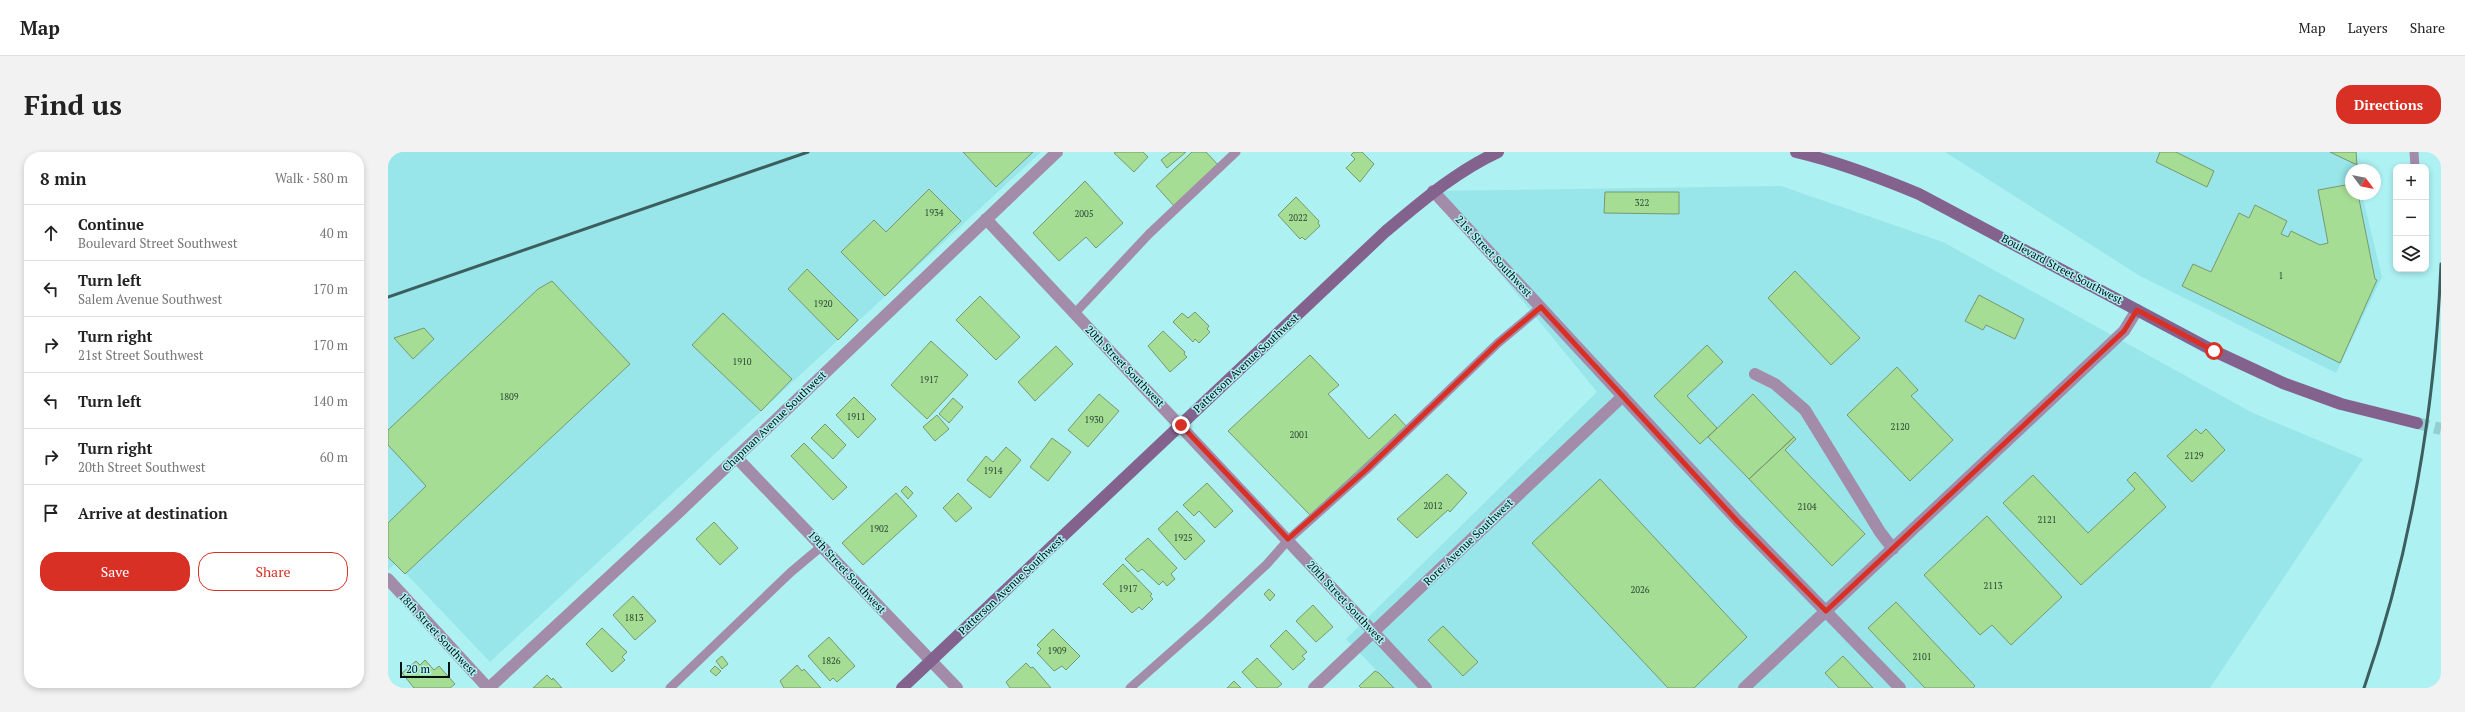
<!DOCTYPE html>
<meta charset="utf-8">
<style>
body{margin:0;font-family:"PT Serif",serif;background:#f2f2f2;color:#222}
.controls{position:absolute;right:12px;top:12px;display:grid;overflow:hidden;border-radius:8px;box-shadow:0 2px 6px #0003}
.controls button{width:36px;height:36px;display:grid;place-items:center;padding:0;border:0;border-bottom:1px solid #e0e0e0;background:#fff;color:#222;font:20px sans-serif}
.compass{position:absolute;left:1957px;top:12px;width:36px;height:36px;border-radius:50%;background:#fff;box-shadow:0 2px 6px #0003;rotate:122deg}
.scale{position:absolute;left:12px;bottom:10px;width:50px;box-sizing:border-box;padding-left:4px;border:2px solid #001112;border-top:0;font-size:11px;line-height:14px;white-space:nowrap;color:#001112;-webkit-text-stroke:3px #adf1f3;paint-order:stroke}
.stop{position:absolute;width:12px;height:12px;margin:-9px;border:3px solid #d93025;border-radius:50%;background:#fff}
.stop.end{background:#d93025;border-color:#fff;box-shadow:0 1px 4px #0008}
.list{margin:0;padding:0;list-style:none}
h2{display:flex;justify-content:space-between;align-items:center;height:52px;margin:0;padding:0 16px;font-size:17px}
h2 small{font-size:13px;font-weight:400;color:#767676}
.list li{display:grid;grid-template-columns:26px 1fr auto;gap:12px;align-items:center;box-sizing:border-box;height:56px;padding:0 16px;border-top:1px solid #e0e0e0}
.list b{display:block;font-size:15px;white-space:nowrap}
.list p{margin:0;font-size:13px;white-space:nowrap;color:#767676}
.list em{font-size:13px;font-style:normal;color:#767676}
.actions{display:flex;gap:8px;padding:12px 16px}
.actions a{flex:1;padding:9px 0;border:1px solid #d93025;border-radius:16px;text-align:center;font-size:14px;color:#d93025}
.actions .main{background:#d93025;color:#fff}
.icon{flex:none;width:22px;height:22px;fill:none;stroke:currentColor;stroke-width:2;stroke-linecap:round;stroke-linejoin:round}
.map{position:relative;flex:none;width:2053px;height:536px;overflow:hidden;border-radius:16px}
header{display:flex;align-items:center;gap:24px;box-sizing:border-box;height:56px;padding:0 20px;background:#fff;border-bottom:1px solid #e0e0e0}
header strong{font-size:19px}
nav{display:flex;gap:22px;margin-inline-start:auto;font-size:14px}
.intro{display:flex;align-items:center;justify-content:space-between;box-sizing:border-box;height:96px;padding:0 24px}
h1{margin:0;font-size:28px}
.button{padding:10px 18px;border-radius:16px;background:#d93025;color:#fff;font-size:14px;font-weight:700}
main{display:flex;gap:24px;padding:0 24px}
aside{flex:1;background:#fff;border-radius:16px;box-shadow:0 2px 6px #0003}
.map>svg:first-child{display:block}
.built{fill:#98e6e9}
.building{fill:#a5dd94;stroke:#79976f}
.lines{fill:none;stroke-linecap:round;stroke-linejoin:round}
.secondary-tunnel{stroke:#93cfd1;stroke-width:12;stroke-dasharray:12 6;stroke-linecap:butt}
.lane{stroke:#a38caa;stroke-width:9}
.street{stroke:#a38caa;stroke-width:12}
.secondary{stroke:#84628e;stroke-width:12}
.rail{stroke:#3c5e5f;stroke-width:3}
.route{stroke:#d93025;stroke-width:5}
.labels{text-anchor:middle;stroke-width:3;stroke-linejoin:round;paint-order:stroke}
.number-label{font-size:9px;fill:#294432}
.street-label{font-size:11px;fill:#001112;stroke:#adf1f3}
</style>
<header>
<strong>Map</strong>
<nav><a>Map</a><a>Layers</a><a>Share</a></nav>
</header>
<div class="intro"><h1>Find us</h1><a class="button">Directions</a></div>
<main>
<aside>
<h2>8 min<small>Walk · 580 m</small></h2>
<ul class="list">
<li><svg class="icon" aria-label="ahead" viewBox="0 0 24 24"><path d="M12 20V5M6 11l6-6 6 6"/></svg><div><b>Continue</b><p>Boulevard Street Southwest</p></div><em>40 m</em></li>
<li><svg class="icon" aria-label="left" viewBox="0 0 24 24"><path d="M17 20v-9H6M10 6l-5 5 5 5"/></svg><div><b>Turn left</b><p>Salem Avenue Southwest</p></div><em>170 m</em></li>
<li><svg class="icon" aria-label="right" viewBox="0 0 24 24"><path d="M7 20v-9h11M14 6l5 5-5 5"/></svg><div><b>Turn right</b><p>21st Street Southwest</p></div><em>170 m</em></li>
<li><svg class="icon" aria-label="left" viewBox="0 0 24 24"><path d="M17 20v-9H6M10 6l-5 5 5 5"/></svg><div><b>Turn left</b></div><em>140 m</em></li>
<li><svg class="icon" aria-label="right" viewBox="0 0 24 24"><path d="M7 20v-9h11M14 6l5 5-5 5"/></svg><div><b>Turn right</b><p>20th Street Southwest</p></div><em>60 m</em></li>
<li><svg class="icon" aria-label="arrive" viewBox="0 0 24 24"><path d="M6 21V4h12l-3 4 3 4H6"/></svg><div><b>Arrive at destination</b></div></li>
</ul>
<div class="actions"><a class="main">Save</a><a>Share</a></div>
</aside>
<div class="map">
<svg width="2053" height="536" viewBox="0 0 2053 536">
<rect width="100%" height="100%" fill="#adf1f3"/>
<path class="built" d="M0,0H653L102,510L8,411L0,418Z
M1557,0H1964L1968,18H1963V42H1974L1994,125L1948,221L1752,124Z
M1393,34L1555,90L1865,261L1975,307L1822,536H1006L958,487L1209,240L1045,39Z"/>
<path class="building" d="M575,0H645L608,35Z
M728,0H755L760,5L746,20L726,1Z
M783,0H798L779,16L773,8Z
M804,0H818L831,14L787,55L768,34Z
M966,0H974L986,12L972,30L958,16L967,7L963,3Z
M1772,0H1788L1826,19L1819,35L1768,10Z
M1942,0H1968L1969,13Z
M697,29L735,71L708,96L698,85L671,109L645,81Z
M1963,32V42H1970L1987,127L1989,128L1952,211L1794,134L1805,112L1823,120L1851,61L1861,66L1867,53L1899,69L1893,82L1900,85L1903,79L1932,93L1940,91L1930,38Z
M541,37L573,69L497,144L453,100L486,68L498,80Z
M1217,40H1291V62L1216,61Z
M908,45L931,69L930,71L932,74L917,88L914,85L912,87L890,63Z
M419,117L470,168L450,188L400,137Z
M1407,119L1472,186L1443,213L1380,146Z
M164,129L242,212L17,422L0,405V371L38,334L0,293V278L150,137Z
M1591,143L1636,167L1627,187L1598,173L1595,178L1577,169Z
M592,144L632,185L608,208L568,168Z
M807,160L821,174L819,177L822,180L811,191L807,187L805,190L785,170L794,161L800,166Z
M335,161L404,227L373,259L304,193Z
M36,176L46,187L25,207L6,186Z
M775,179L797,200L796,202L799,205L782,220L760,194Z
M543,189L580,223L539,267L503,233Z
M1319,193L1335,210L1299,244L1329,276L1312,292L1266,244Z
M668,194L685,212L647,249L630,230Z
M922,203L951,233L940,242L981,287L1007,262L1018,274L922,363L840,279Z
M1509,215L1530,238L1523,244L1565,288L1522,329L1459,263Z
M711,242L731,259L700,295L680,278Z
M1365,242L1406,285L1361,327L1320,285Z
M466,245L488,267L470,286L448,263Z
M565,246L575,255L561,271L551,262Z
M549,263L561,277L547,289L535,275Z
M437,272L458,293L445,307L423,286Z
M1808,277L1813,282L1818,277L1837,298L1804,330L1779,304Z
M1406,285L1408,287L1397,298L1477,382L1444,414L1361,327Z
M664,286L683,300L660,329L642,315Z
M416,291L459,335L445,348L403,304Z
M618,295L633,308L602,346L579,328L598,304L605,310Z
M1747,320L1778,355L1693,433L1615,351L1645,323L1700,381L1747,337L1739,328Z
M1059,322L1079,341L1062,360L1060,358L1029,386L1009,367Z
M1212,327L1359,485L1306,536H1280L1144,391Z
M819,331L845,359L827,376L811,359L806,364L795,353Z
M518,334L525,341L520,347L513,339Z
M508,341L529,364L475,413L454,391Z
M570,341L584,356L568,370L555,356Z
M789,359L817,389L797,408L770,377Z
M1599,364L1674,445L1623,493L1604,473L1592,483L1536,423Z
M326,370L350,396L332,413L308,387Z
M760,386L789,416L783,422L787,427L779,434L775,429L771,433L754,417L750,420L737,407Z
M735,412L764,442L762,444L765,447L754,458L751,455L744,461L715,432Z
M881,437L887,443L882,449L876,442Z
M245,444L268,469L247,488L225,463Z
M1508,450L1587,534L1585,536H1537L1480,476Z
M925,453L945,475L928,490L908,469Z
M1055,474L1090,510L1075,524L1040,488Z
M214,476L239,500L234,505L237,508L224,520L198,492Z
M665,477L692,504L678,518L674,514L666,519L649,501L653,497L649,493Z
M898,478L919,500L914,504L917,507L905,518L882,494Z
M441,485L467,514L449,530L445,526L442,529L420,504Z
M334,504L340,512L334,517L328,509Z
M1455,504L1485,536H1451L1437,521Z
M869,506L894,532L889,536H869L854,520Z
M37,508L46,518L51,514L67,532L62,536H26L14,521L28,509L32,513Z
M638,511L643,516L645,515L663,536H622L618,530Z
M409,513L414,519L416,517L433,536H396L392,529Z
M327,514L333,519L328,524L322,519Z
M987,519L991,521L1006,536H973L971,534Z
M159,523L164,528L165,526L174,536H145Z
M846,529L853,536H839Z"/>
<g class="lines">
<path class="secondary-tunnel" d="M2029,271L2053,277"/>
<path class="lane" d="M2026,0L2027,15
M687,161L761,82L848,0
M282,536L403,420L434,394
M742,536L819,468L879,412L901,387L978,318L1110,191L1153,155"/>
<path class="street" d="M1045,39L1350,369L1512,536
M598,67L1038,536
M1367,222L1387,232L1417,258L1492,380L1505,397
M348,305L569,536
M0,427L100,536
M101,536L292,359L669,0
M926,536L1235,244
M1356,536L1736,179L1749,158"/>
<path class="secondary" d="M1408,0C1451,10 1490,25 1531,42L1826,199L1895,231L1953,252L2029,271
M514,536L997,80C1033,50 1067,20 1110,0"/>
<path class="rail" d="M0,145L420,0
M1976,536C2023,400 2047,256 2053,112"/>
</g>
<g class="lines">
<path class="route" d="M793,273L900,387L978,318L1110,191L1153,155L1350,370L1438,459L1736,179L1749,158L1826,199"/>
</g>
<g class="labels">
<g class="number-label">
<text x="1254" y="54">322</text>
<text x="546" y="64">1934</text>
<text x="696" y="65">2005</text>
<text x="910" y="69">2022</text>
<text x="1893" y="127">1</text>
<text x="435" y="155">1920</text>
<text x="354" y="213">1910</text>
<text x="541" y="231">1917</text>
<text x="121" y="248">1809</text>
<text x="468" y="268">1911</text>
<text x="706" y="271">1930</text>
<text x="1512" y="278">2120</text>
<text x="911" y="286">2001</text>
<text x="1806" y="307">2129</text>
<text x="605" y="322">1914</text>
<text x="1045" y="357">2012</text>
<text x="1419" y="358">2104</text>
<text x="1659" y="371">2121</text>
<text x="491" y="380">1902</text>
<text x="795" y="389">1925</text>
<text x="1605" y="437">2113</text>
<text x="740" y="440">1917</text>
<text x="1252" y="441">2026</text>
<text x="246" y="469">1813</text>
<text x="669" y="502">1909</text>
<text x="1534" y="508">2101</text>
<text x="443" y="512">1826</text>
</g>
<g class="street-label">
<text transform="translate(1106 104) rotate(47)" y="4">21st Street Southwest</text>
<text transform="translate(1674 117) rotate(28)" y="4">Boulevard Street Southwest</text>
<text transform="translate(858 211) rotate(-43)" y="4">Patterson Avenue Southwest</text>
<text transform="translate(737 214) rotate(46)" y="4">20th Street Southwest</text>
<text transform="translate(386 269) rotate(-44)" y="4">Chapman Avenue Southwest</text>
<text transform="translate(1080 390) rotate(-44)" y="4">Rorer Avenue Southwest</text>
<text transform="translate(459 420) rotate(47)" y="4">19th Street Southwest</text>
<text transform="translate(623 433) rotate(-43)" y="4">Patterson Avenue Southwest</text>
<text transform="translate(958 450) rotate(47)" y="4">20th Street Southwest</text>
<text transform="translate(50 482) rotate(47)" y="4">18th Street Southwest</text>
</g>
</g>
</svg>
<div class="controls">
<button>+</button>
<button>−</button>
<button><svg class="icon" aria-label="layers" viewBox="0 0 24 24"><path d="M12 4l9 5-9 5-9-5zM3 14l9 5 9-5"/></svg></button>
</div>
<svg class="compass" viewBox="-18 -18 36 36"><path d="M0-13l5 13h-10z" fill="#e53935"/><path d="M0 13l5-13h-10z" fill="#767676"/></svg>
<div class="scale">20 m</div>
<div class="stop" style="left:1826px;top:199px"></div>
<div class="stop end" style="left:793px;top:273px"></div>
</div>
</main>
